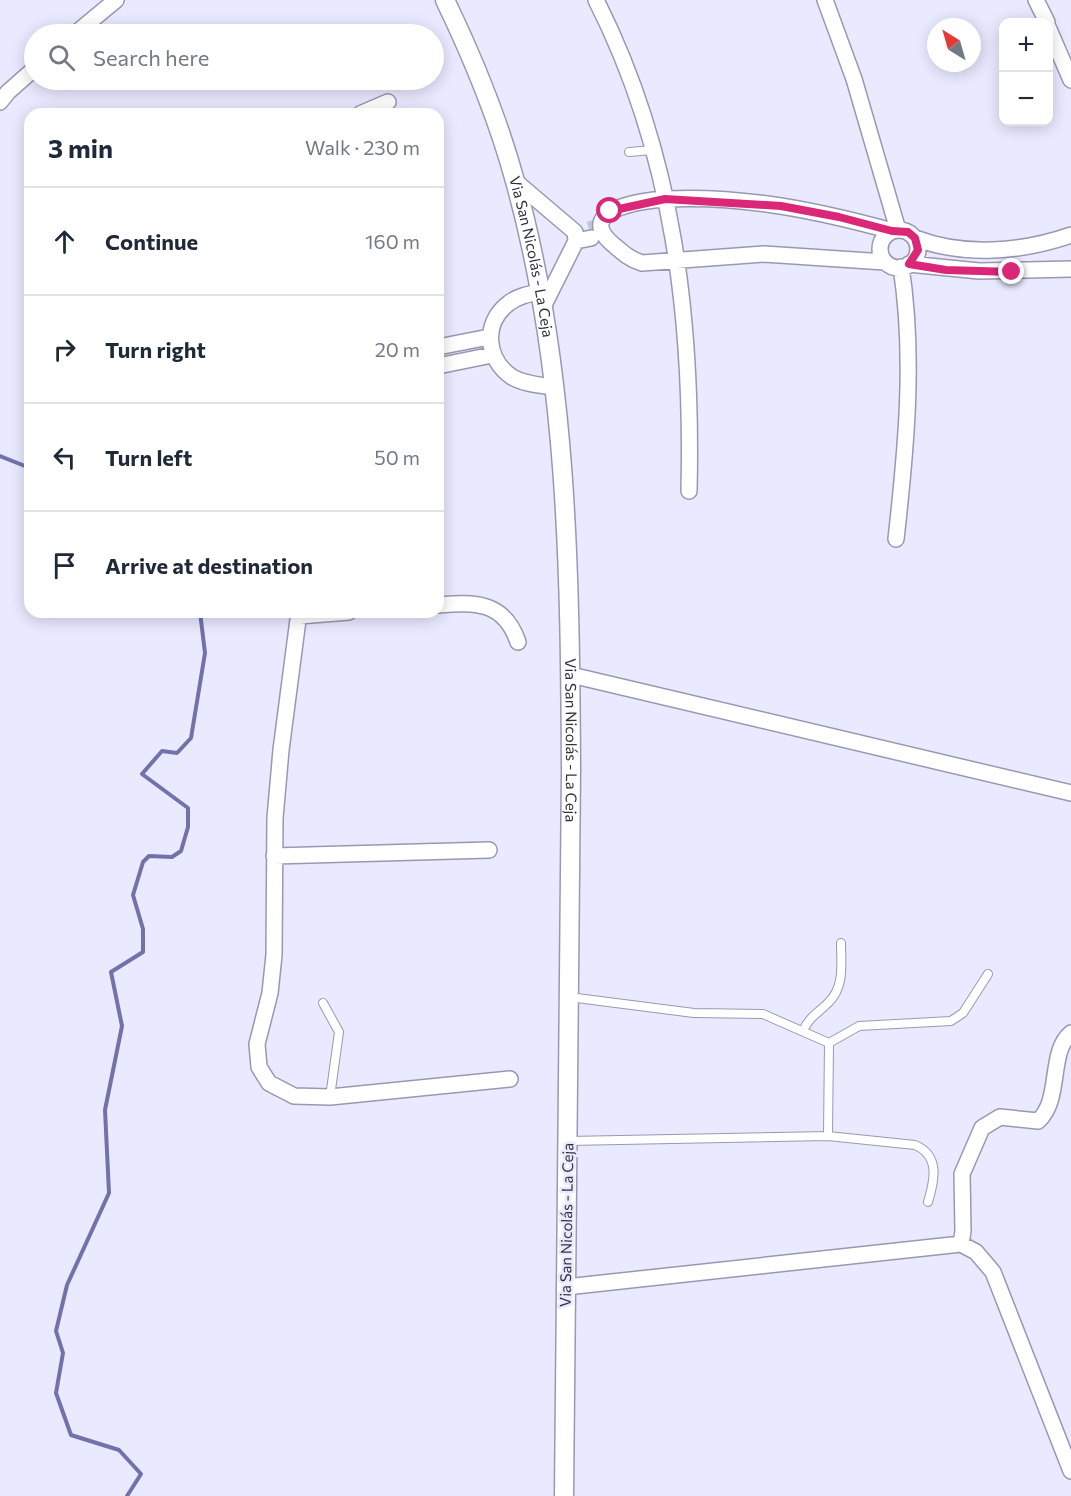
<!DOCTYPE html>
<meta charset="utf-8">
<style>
body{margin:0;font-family:Commissioner,sans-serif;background:#f6f6f7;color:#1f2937}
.controls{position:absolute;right:18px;top:18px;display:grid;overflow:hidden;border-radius:12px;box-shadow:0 3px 15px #0003}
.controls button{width:54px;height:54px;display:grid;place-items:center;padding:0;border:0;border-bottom:2px solid #e0e1e3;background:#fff;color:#1f2937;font:30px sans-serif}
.compass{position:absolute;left:927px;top:18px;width:54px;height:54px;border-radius:50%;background:#fff;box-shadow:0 3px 15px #0003;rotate:323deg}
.stop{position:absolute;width:18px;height:18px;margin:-14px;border:4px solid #db2777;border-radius:50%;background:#fff}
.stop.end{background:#db2777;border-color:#fff;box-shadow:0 2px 6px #0008}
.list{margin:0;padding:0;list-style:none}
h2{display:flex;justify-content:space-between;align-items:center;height:78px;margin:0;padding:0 24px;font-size:26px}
h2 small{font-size:20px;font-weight:400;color:#747a83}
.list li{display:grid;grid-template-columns:39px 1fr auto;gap:18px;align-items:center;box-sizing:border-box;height:108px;padding:0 24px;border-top:2px solid #e0e1e3}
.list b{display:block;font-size:22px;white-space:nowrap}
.list em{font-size:20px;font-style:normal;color:#747a83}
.icon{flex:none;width:33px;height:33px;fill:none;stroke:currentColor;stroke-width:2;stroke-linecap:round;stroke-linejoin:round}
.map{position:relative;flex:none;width:1071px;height:1496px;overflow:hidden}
.search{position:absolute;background:#fff;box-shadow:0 3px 15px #0003;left:24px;top:24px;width:420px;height:66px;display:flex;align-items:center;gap:15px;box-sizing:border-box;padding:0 21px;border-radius:33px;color:#747a83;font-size:22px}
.panel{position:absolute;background:#fff;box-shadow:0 3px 15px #0003;left:24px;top:108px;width:420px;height:510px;border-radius:18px}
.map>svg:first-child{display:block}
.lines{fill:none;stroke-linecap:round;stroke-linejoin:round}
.stream{stroke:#7272aa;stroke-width:4}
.minor-tunnel{stroke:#c4c5d8;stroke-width:15;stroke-dasharray:15 8;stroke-linecap:butt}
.service-casing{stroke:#9899b1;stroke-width:10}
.minor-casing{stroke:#9899b1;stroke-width:18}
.tertiary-casing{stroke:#9899b1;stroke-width:21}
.service{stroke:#fff;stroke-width:8}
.minor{stroke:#fff;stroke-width:15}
.tertiary{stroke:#fff;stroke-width:18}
.route{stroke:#db2777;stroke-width:8}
.labels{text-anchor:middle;stroke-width:5;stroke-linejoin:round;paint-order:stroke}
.street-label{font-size:15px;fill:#31323c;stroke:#e9eaff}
</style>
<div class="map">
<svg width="1071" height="1496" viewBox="0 0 1071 1496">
<rect width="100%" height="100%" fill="#e9eaff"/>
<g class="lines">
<path class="stream" d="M0,456L30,468
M127,1496L141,1474L119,1450L71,1435L56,1393L63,1353L56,1331L67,1285L109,1193L105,1110L122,1026L111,972L143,952V929L133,895L143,862L149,856L172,857L181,851L188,827V808L142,774L162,751L177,753L191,738L205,653L200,612"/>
<path class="minor-tunnel" d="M589,229L595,227"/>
<defs>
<path id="service" d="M629,152L653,150
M569,997L694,1013L763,1014L829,1043L859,1026L951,1021L963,1013L988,974
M323,1003L339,1032L330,1097
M803,1031C809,1017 818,1013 828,1003C845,987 841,964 841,943
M828,1136L829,1043
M568,1141L828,1136L915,1145C941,1156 934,1182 928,1202"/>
<path id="minor" d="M596,0C674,154 693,321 689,491
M825,0L854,79L898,230
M1036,0L1047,22
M1048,27L1071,80
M75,34L116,0
M0,102L8,92L34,69
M360,114L388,102
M515,181L575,232L576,241L542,309
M880 249a19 19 0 1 1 38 0a19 19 0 1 1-38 0Z
M915,238C964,257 1022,252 1071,235
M576,241L591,238
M885,262L764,254L642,263C631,260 623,253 615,246C571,211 641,200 666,199C743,195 819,211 892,231
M909,264L979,271L1071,269
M540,292C529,294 518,296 509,303C482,323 486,359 512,377C524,384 539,385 553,387
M438,347L489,337
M438,366L492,355
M896,539C906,450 915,356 901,267
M438,605C475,602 504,601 518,642
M299,612L281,750L275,818L274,955L270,993L257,1044L259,1067L269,1083L294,1096L330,1097L510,1079
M299,616L349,612
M571,675L1071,793
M274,856L489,850
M961,1244L963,1231L962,1174L982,1128L1000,1117L1038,1121C1062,1100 1048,1052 1071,1033
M566,1287L961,1244L976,1252L993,1272L1071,1471"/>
<g id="tertiary">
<path id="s1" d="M445,0C473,58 498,119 515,181C568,371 570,574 571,770L564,1496"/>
</g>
</defs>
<use href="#service" class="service-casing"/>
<use href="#minor" class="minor-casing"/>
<use href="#tertiary" class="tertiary-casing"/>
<use href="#service" class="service"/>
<use href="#minor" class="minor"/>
<use href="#tertiary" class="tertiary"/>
</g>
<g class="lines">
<path class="route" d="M610,211L665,199L781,206L839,217L892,231L908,232L915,238L918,250L909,264L946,270L1012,272"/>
</g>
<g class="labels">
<g class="street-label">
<text dy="5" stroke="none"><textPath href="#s1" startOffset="272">Via San Nicolás - La Ceja</textPath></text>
<text dy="5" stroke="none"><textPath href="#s1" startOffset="758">Via San Nicolás - La Ceja</textPath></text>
<text transform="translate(567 1225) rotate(-89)" y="5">Via San Nicolás - La Ceja</text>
</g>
</g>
</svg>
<div class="controls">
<button>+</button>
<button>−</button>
</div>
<svg class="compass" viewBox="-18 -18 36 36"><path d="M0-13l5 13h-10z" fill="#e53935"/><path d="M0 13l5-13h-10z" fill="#747a83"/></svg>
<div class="stop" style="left:610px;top:211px"></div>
<div class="stop end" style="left:1012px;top:272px"></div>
<div class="search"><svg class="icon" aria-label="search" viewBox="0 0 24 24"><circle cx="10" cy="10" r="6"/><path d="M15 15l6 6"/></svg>Search here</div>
<section class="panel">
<h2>3 min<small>Walk · 230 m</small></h2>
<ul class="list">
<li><svg class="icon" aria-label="ahead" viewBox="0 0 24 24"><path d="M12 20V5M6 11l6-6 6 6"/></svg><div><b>Continue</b></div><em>160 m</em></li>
<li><svg class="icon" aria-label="right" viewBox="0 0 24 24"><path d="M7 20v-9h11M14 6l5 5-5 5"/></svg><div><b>Turn right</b></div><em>20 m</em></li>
<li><svg class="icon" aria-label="left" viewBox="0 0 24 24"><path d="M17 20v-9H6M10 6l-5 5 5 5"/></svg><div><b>Turn left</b></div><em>50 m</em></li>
<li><svg class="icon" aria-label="arrive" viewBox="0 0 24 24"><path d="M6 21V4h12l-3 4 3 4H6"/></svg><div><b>Arrive at destination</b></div></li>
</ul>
</section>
</div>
